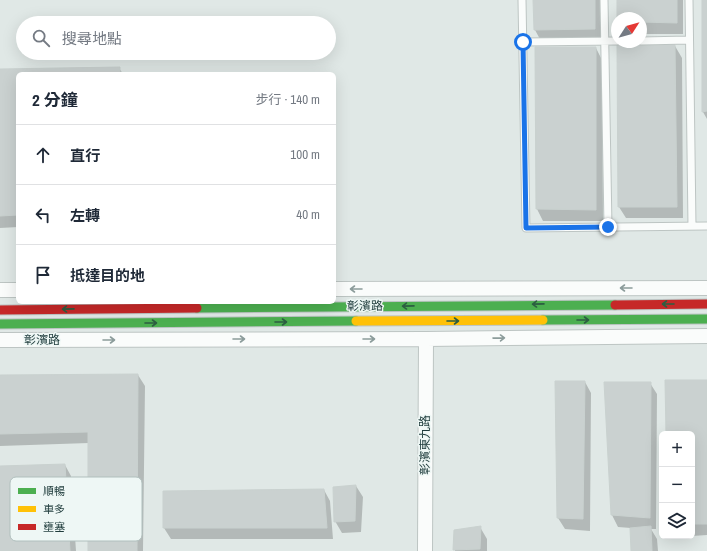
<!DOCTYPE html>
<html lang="zh-TW">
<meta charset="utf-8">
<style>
body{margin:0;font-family:"Archivo Narrow","Noto Sans TC",sans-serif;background:#f6f6f7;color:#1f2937}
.controls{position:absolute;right:12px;bottom:12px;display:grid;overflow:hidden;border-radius:6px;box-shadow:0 4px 16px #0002}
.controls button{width:36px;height:36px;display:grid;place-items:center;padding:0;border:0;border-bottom:1px solid #e0e1e3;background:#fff;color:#1f2937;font:20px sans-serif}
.compass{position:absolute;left:611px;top:12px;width:36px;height:36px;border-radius:50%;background:#fff;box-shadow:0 4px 16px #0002;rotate:54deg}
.stop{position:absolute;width:12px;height:12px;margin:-9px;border:3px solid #1a73e8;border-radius:50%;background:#fff}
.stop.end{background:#1a73e8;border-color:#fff;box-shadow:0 1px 4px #0008}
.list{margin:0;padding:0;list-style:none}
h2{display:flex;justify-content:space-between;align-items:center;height:52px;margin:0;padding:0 16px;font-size:17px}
h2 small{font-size:13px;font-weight:400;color:#747a83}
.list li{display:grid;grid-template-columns:26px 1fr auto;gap:12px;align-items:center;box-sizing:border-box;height:60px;padding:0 16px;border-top:1px solid #e0e1e3}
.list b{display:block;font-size:15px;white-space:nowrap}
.list em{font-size:13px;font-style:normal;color:#747a83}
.icon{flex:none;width:22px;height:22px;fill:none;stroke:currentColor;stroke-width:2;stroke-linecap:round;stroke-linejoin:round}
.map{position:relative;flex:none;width:707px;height:551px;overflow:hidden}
.search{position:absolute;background:#fff;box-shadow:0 4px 16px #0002;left:16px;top:16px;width:320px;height:44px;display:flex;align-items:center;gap:10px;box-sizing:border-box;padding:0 14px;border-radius:22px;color:#747a83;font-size:15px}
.panel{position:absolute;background:#fff;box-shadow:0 4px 16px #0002;left:16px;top:72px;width:320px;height:232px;border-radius:6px}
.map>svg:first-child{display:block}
.shadow{fill:#0003}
.building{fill:#cad1d0;stroke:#c9d1cf}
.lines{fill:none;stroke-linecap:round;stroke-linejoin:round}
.lane-casing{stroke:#bdc5c3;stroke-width:9}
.street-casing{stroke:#bdc5c3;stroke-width:16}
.fast-casing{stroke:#bdc5c4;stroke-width:11}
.slow-casing{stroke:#bdc5c4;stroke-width:11}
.jam-casing{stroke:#bdc5c4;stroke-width:11}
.lane{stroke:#fafcfb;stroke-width:7}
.street{stroke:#fafcfb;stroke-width:14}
.fast{stroke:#4caf50;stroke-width:9}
.slow{stroke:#ffc107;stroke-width:9}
.jam{stroke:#c62828;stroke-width:9}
.oneway{stroke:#8c9c9b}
.oneway2{stroke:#2c5e41}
.route{stroke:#1a73e8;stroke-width:5}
.labels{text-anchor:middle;stroke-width:3;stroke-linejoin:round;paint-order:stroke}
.street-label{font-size:12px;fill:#1e3b3b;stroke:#eef7f5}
.key{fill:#eef7f5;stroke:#b0bfbd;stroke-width:1}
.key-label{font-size:11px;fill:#1e3b3b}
</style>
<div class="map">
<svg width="707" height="551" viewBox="0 0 707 551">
<rect width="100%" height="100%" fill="#e0e8e6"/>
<path class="shadow" d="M534,0H601L602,40L541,41L535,30Z
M618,0H683V34H641V18H618Z
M703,0H707V119L703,112Z
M675,46L682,58L683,218H626L619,207Z
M536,48H596L602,60L603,221H543L537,209Z
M119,68L123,74H18V227L0,228V70Z
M138,375L145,386L143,551H89V443L0,446V376Z
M707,381V535L692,536V434H667Z
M585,382L591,393L590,531L565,529L558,518Z
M650,383L657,394L656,529H651L657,539L658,551H632L631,528L618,527L612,515Z
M65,465L71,476L76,551H0V467Z
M356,486L363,497L361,532L342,533L335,521Z
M324,490L330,501L333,539H171L164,528Z
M480,527L487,539V551H455V531Z"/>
<path class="building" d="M533,0H595V29L534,30Z
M617,0H677V23L641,22V18H617V22Z
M702,0H707V111L702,112Z
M617,45H675L677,207H618Z
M535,47H596V210L536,209Z
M120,67V74H18V215L0,216V69Z
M138,374L137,551H88V432L0,434V375Z
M665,380H707V524H692V434H666Z
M555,381H585L583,519L557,518Z
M604,382H651L650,518L611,515Z
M65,464L70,551H0V466Z
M356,485L355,521L334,522L333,487Z
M324,489L327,528H163V491Z
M481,526L480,549L453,550L454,530Z
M651,526L652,551H631L630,528Z"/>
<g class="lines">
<defs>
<path id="lane" d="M522,0L526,228L707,226
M604,0L608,227
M689,0L692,226
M641,41L689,40
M523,42L617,41"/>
<path id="street" d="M334,289L707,288
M0,290H18
M0,340L426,339L707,336
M425,551L426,339"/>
<path id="fast" d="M197,308L615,305
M543,320L707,319
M0,324L356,321"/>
<path id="slow" d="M356,321L543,320"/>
<path id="jam" d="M615,305L707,304
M0,310L197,308"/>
</defs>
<use href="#lane" class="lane-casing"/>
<use href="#street" class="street-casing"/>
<use href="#fast" class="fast-casing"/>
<use href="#slow" class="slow-casing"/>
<use href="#jam" class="jam-casing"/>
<use href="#lane" class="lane"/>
<use href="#street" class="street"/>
<use href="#fast" class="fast"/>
<use href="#slow" class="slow"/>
<use href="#jam" class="jam"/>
</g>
<defs><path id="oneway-shaft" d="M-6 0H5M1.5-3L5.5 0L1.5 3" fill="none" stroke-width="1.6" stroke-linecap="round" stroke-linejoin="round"/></defs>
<g class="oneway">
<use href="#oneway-shaft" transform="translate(626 288) rotate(180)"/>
<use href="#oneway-shaft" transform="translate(356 289) rotate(180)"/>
<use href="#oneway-shaft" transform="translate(499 338) rotate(-1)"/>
<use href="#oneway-shaft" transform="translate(239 339)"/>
<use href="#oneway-shaft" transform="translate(369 339)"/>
<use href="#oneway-shaft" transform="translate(109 340)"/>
</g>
<g class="oneway2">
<use href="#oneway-shaft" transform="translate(538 304) rotate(179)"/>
<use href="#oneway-shaft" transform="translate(668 304) rotate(-180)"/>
<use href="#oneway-shaft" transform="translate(408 306) rotate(179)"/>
<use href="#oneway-shaft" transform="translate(68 309) rotate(179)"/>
<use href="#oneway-shaft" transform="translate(583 320)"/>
<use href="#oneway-shaft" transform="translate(453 321)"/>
<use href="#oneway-shaft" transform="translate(281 322)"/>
<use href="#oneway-shaft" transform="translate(151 323)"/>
</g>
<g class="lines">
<path class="route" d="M523,42L526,228L608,227"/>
</g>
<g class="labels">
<g class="street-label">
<text transform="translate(365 306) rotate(-1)" y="4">彰濱路</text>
<text x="42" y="344">彰濱路</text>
<text transform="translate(425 445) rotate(-90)" y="4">彰濱東九路</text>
</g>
</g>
<rect x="10" y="477" width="132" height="64" rx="6" class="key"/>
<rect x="18" y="488" width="18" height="6" fill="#4caf50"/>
<rect x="18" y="506" width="18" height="6" fill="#ffc107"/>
<rect x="18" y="524" width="18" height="6" fill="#c62828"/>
<g class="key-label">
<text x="43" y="495">順暢</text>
<text x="43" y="513">車多</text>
<text x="43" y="531">壅塞</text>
</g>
</svg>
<div class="controls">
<button>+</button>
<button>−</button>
<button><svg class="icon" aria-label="layers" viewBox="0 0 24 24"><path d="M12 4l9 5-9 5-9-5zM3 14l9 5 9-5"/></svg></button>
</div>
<svg class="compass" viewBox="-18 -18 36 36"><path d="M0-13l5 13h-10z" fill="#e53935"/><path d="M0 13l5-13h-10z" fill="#747a83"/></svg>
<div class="stop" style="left:523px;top:42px"></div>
<div class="stop end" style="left:608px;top:227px"></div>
<div class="search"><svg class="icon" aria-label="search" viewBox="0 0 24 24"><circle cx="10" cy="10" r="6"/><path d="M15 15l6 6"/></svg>搜尋地點</div>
<section class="panel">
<h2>2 分鐘<small>步行 · 140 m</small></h2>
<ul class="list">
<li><svg class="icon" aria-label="ahead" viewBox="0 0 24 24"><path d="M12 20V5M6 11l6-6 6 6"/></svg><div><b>直行</b></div><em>100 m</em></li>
<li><svg class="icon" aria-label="left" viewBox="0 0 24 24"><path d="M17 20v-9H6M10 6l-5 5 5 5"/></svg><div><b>左轉</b></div><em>40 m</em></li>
<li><svg class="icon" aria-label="arrive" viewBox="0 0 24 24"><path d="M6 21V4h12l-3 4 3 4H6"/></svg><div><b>抵達目的地</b></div></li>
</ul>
</section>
</div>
